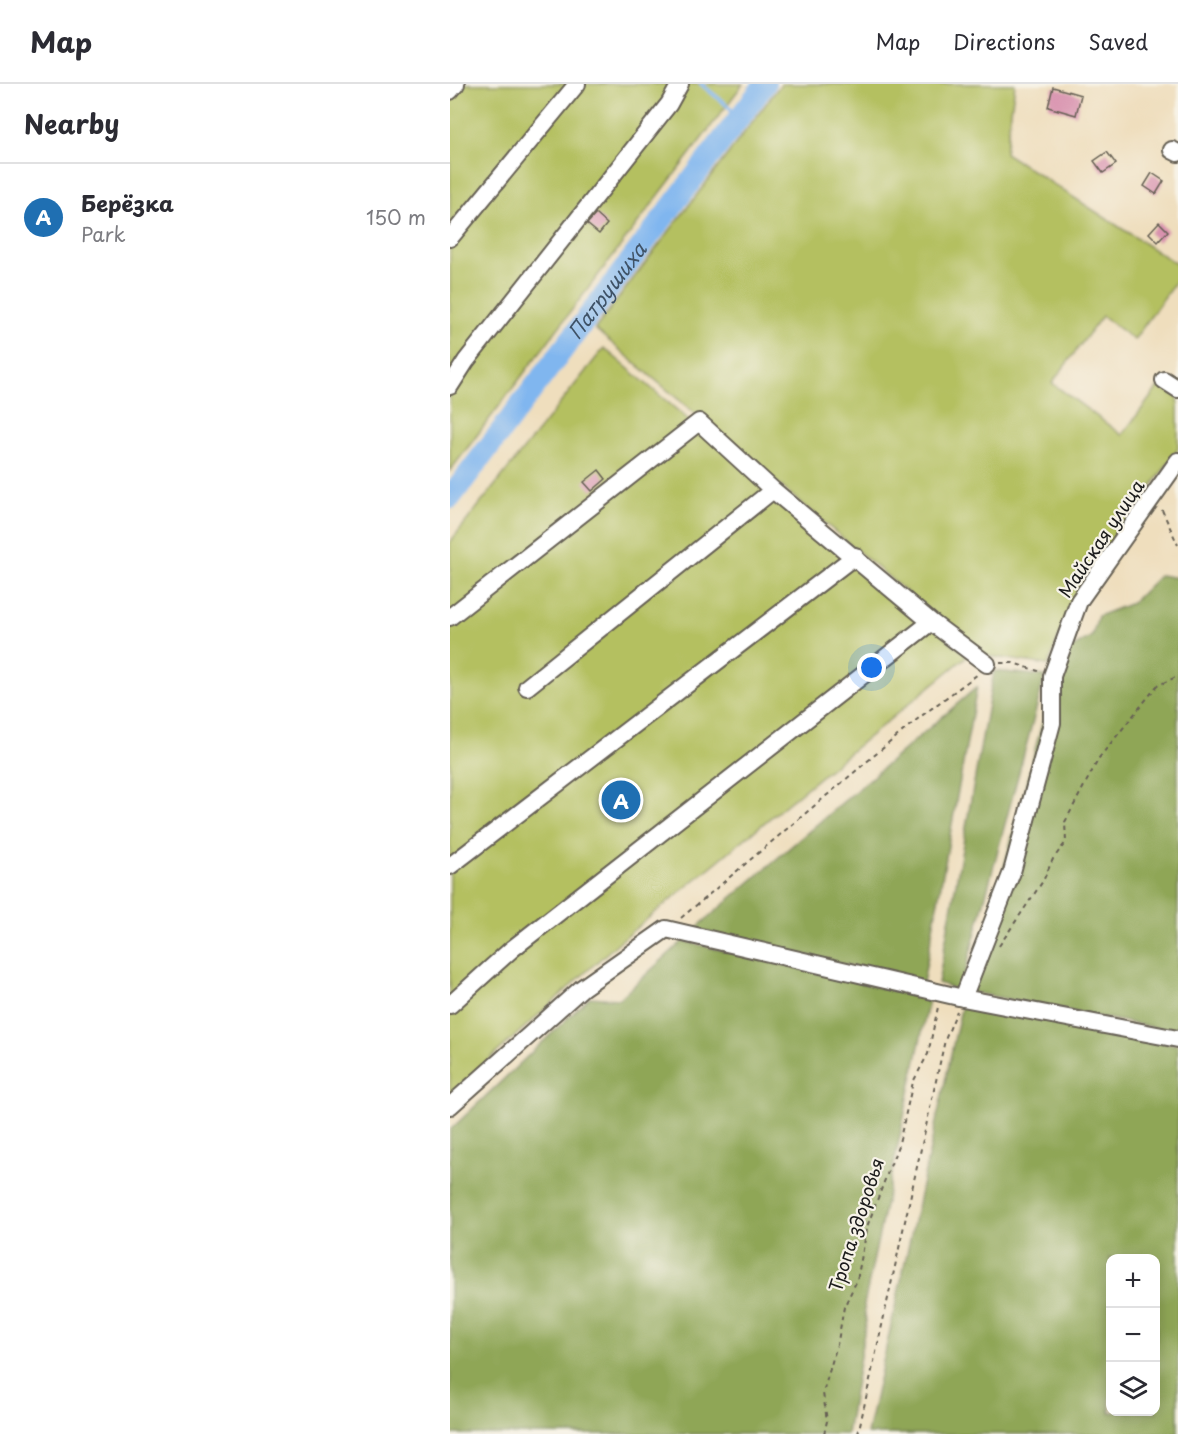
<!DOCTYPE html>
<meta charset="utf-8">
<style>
body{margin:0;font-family:"Playpen Sans",sans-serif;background:#f2f2f3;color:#2b2b33}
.controls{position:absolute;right:18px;bottom:18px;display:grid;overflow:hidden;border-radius:12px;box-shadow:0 3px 15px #0003}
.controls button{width:54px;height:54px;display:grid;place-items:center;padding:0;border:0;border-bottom:2px solid #e1e1e2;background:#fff;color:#2b2b33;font:30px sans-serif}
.you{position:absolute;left:422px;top:584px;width:21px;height:21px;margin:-15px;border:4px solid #fff;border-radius:50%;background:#1a73e8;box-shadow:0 0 0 9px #1a73e833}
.badge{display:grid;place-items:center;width:39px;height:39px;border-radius:50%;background:#1f6fb2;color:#fff;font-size:20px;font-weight:700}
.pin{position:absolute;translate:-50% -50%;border:3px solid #fff;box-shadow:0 2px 6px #0006}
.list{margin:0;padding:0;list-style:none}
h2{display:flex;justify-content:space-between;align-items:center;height:78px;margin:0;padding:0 24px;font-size:26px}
h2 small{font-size:20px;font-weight:400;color:#7c7c81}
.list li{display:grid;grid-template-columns:39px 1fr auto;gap:18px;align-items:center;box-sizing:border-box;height:108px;padding:0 24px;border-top:2px solid #e1e1e2}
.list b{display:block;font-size:22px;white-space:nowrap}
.list p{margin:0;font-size:20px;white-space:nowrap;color:#7c7c81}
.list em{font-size:20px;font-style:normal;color:#7c7c81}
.icon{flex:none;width:33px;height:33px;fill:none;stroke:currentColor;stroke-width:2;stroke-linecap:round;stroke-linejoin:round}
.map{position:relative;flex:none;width:728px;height:1350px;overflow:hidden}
header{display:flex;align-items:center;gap:36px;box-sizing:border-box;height:84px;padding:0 30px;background:#fff;border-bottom:2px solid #e1e1e2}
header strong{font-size:28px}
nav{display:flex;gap:33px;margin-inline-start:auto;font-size:21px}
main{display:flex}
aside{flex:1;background:#fff}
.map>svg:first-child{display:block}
.green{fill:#b4c061;stroke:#686e3e;stroke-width:1.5}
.forest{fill:#8fa657;stroke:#56613a;stroke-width:1.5;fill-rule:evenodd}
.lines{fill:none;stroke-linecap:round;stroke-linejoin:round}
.stream{stroke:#80b6ef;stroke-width:4}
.river{stroke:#80b6ef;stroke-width:22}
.building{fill:#d891ae}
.minor-casing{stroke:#666054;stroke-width:20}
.path{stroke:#666054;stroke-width:2;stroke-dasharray:4.5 4.5;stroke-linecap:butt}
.minor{stroke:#fff;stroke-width:16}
.labels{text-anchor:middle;stroke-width:4.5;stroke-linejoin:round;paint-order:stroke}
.street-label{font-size:18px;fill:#1c1c1c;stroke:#f7f3e8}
.water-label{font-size:20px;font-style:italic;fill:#3f5266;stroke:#f7f3e8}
</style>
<header>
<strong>Map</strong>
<nav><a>Map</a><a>Directions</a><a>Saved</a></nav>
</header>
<main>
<aside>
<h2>Nearby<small></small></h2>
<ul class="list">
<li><span class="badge">A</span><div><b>Берёзка</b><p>Park</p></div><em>150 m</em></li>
</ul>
</aside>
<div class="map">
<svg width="728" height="1350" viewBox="0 0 728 1350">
<rect width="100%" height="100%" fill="#f7f3e8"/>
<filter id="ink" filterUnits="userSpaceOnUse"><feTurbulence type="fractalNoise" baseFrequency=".0167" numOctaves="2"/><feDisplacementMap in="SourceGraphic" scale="12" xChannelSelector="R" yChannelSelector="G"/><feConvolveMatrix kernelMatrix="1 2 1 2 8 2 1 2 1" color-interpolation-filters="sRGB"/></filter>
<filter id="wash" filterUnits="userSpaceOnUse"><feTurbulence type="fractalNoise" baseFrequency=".008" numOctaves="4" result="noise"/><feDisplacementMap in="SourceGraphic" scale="24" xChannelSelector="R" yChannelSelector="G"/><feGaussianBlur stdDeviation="1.35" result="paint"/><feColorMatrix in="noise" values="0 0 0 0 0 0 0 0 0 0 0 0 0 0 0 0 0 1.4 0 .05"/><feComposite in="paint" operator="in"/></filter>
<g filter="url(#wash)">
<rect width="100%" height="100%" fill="#efdebd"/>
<path class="green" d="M0,0H293L0,387Z
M331,0H565L555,69L728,181V194L684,256L652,232L602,299L672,351L709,302L728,313V365L623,515L598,581L531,571L145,245Z
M154,264L517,572L168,859L0,1011V458Z"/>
<path class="forest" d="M710,491L728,494V948L521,908L610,571L642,552L648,532L682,519Z
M544,587L595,592L510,907L488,899Z
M527,603L473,899L245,845Z
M233,857L479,915L414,1221L416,1237L397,1350H0V1046L140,913L169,915Z
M512,920L728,961V1350H417ZM660,1174H706V1328H660Z"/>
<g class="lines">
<path class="stream" d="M251,0L290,32"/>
<path class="river" id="s1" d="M0,414L315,0"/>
</g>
<g id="blocks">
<path class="building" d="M603,3L631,11L626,31L598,23Z
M657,68L666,80L653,89L644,77Z
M702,89L714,97L706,110L694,102Z
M146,130L157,140L149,150L137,140Z
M709,138L718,147L708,158L699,149Z
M149,386L156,395L142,407L134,398Z"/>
</g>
</g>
<g filter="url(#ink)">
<use href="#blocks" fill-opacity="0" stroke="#666054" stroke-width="1.5"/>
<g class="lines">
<defs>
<path id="minor" d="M0,7L6,0
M722,66L728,69
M0,154L127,0
M714,296L728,305
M0,302L16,277L219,20L230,0
M0,533L249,338L323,406L481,538L537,580
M77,603L323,406
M0,782L405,472
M513,914L562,788L602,639V592L629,517L728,377
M0,921L62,865L481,538
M0,1022L132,904L216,845L513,914L728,955"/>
</defs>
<use href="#minor" class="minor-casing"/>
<path class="path" d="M712,426L728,461
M550,579H563L588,587
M231,834L470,633L528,590
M549,862L593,797L603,775L616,758L615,738L649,674L707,602L728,592
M374,1350L377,1337L373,1309L388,1257L394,1223L407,1196L418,1140L449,1059L463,998L478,970L488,923
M408,1350L495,956L507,927"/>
<use href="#minor" class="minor"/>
</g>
</g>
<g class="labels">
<g class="street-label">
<text transform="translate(652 455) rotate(-56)" y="6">Майская улица</text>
<text transform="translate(407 1141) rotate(-72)" y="6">Тропа здоровья</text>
</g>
<g class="water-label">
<text dy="7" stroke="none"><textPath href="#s1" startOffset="260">Патрушиха</textPath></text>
</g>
</g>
</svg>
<div class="controls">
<button>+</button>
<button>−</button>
<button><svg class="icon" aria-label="layers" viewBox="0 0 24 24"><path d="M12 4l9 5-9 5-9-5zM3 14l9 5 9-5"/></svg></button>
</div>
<div class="you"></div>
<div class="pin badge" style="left:171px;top:716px">A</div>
</div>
</main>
